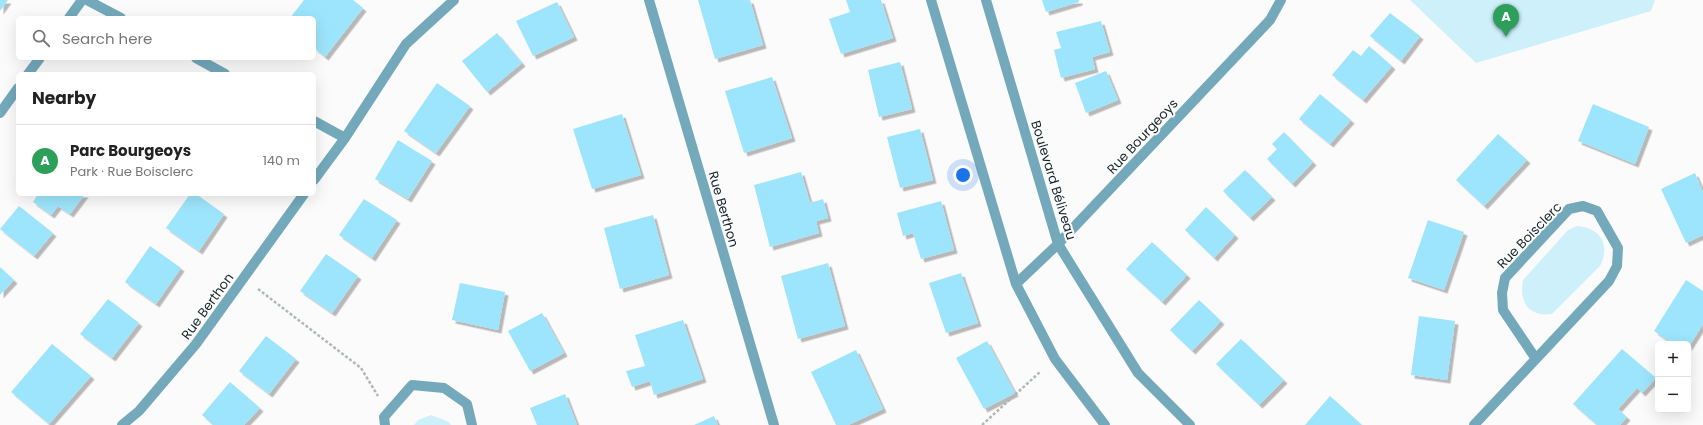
<!DOCTYPE html>
<meta charset="utf-8">
<style>
body{margin:0;font-family:Poppins,sans-serif;background:#f6f6f6;color:#222}
.controls{position:absolute;right:12px;bottom:12px;display:grid;overflow:hidden;border-radius:6px;box-shadow:0 4px 16px #0002}
.controls button{width:36px;height:36px;display:grid;place-items:center;padding:0;border:0;border-bottom:1px solid #e0e0e0;background:#fff;color:#222;font:20px sans-serif}
.you{position:absolute;left:963px;top:175px;width:14px;height:14px;margin:-10px;border:3px solid #fff;border-radius:50%;background:#1a73e8;box-shadow:0 0 0 6px #1a73e833}
.badge{display:grid;place-items:center;width:26px;height:26px;border-radius:50%;background:#0f766e;color:#fff;font-size:13px;font-weight:700}
.pin{position:absolute;translate:-50% -33px;filter:drop-shadow(0 1px 2px #0008)}
.pin::after{content:'';position:absolute;top:21px;width:14px;height:12px;background:inherit;clip-path:polygon(0 0,100% 0,50% 100%)}
.list{margin:0;padding:0;list-style:none}
h2{display:flex;justify-content:space-between;align-items:center;height:52px;margin:0;padding:0 16px;font-size:17px}
h2 small{font-size:13px;font-weight:400;color:#767676}
.list li{display:grid;grid-template-columns:26px 1fr auto;gap:12px;align-items:center;box-sizing:border-box;height:72px;padding:0 16px;border-top:1px solid #e0e0e0}
.list b{display:block;font-size:15px;white-space:nowrap}
.list p{margin:0;font-size:13px;white-space:nowrap;color:#767676}
.list em{font-size:13px;font-style:normal;color:#767676}
.icon{flex:none;width:22px;height:22px;fill:none;stroke:currentColor;stroke-width:2;stroke-linecap:round;stroke-linejoin:round}
.map{position:relative;flex:none;width:1703px;height:425px;overflow:hidden}
.search{position:absolute;background:#fff;box-shadow:0 4px 16px #0002;left:16px;top:16px;width:300px;height:44px;display:flex;align-items:center;gap:10px;box-sizing:border-box;padding:0 14px;border-radius:6px;color:#767676;font-size:15px}
.panel{position:absolute;background:#fff;box-shadow:0 4px 16px #0002;left:16px;top:72px;width:300px;height:124px;border-radius:6px}
.map>svg:first-child{display:block}
.green{fill:#cef0fb}
.building{fill:#9de5fc;filter:url(#shadow)}
.lines{fill:none;stroke-linecap:round;stroke-linejoin:round}
.path{stroke:#b2b7b9;stroke-width:2.5;stroke-dasharray:3 2;stroke-linecap:butt}
.minor{stroke:#73a9bb;stroke-width:10}
.labels{text-anchor:middle;stroke-width:4;stroke-linejoin:round;paint-order:stroke}
.street-label{font-size:13px;fill:#15252a;stroke:#fbfbfb}
</style>
<div class="map">
<svg width="1703" height="425" viewBox="0 0 1703 425">
<defs>
<filter id="shadow"><feDropShadow dx="3.5" dy="3.5" stdDeviation="0" flood-color="#0004"/></filter>
</defs>
<rect width="100%" height="100%" fill="#fbfbfb"/>
<path class="green" d="M1410,0H1655L1651,11L1476,63Z
M1577,226C1601,228 1611,245 1600,266L1552,314C1528,317 1519,302 1523,280L1568,230Z
M431,415L449,422L451,425H414L418,420Z"/>
<path class="building" d="M0,0H8L0,11Z
M304,0H353L363,8L325,57L314,48V18H290Z
M698,0H750L763,45L715,59Z
M846,0H881L893,38L841,54L829,19L850,12Z
M1042,0H1079V2L1046,12Z
M557,2L574,37L533,56L516,21Z
M1390,13L1420,36L1401,61L1370,36Z
M1101,21L1110,52L1092,57L1095,69L1061,78L1054,50L1061,48L1056,32Z
M497,33L522,63L487,92L462,61Z
M1369,46L1392,66L1363,100L1332,75L1353,50L1361,56Z
M900,62L912,109L879,117L868,70Z
M1106,71L1118,100L1086,113L1075,83Z
M772,77L792,138L744,153L725,91Z
M437,83L470,106L436,153L404,131Z
M1320,94L1351,120L1330,144L1299,119Z
M1593,104L1649,127L1635,164L1578,141Z
M622,114L641,175L592,189L573,129Z
M920,129L933,180L900,188L887,137Z
M1284,132L1313,162L1292,184L1267,159L1277,149L1272,144Z
M1498,134L1527,160L1484,206L1456,180Z
M398,140L432,161L408,199L375,179Z
M1245,170L1272,197L1250,218L1223,191Z
M801,172L810,203L823,199L828,218L816,221L819,233L770,247L754,185Z
M1695,173L1703,192V235L1686,243L1661,189Z
M38,194H85L70,214L58,206L51,215L33,202Z
M190,194H196L224,214L199,251L166,228Z
M364,199L397,220L372,258L339,235Z
M941,201L954,250L921,259L913,233L903,236L897,213Z
M19,206L53,233L34,256L0,229Z
M1206,207L1235,235L1214,258L1185,230Z
M653,215L669,275L620,289L604,228Z
M1428,220L1464,232L1444,290L1408,278Z
M1152,242L1187,275L1162,302L1126,269Z
M150,246L181,268L156,304L125,282Z
M326,254L358,276L332,313L300,291Z
M828,263L845,326L798,339L781,276Z
M0,267L14,280L0,295Z
M961,273L978,323L946,333L929,283Z
M1686,280L1703,291V324L1688,348V344H1673L1654,331Z
M460,283L505,292L498,330L452,320Z
M108,299L139,323L112,358L80,334Z
M1199,300L1221,321L1192,351L1170,330Z
M542,313L564,353L530,371L508,331Z
M1419,316L1455,321L1447,380L1411,375Z
M683,320L703,379L654,395L650,381L632,387L626,371L645,366L635,335Z
M266,336L296,359L269,394L239,371Z
M1241,339L1284,380L1259,405L1216,364Z
M987,341L1015,393L984,409L956,358Z
M52,344L91,376L49,424L11,392Z
M1622,349L1656,378L1642,393L1637,388L1618,409L1627,417L1620,425H1597L1573,404Z
M856,350L883,409L848,425H836L811,372Z
M230,382L260,408L244,425H213L202,415Z
M565,394L577,425H537L530,408Z
M1330,396L1362,425H1305Z
M714,416L718,425H694Z"/>
<g class="lines">
<path class="path" d="M258,289L361,368L378,396
M982,425L1041,371"/>
<path class="minor" d="M87,0L121,18
M649,0L774,425
M931,0L1016,284L1055,359L1105,425
M986,0L1058,244L1138,373L1190,425
M69,18L82,0
M196,58L225,74
M28,74L40,58
M0,113L18,88
M314,121L345,138
M314,180L345,138L406,44L454,0
M1016,284L1058,244L1270,20L1281,0
M122,425L139,411L196,344L304,194
M385,425L384,417L412,385L444,388L467,404L472,425
M1474,425L1609,281L1617,266L1618,248L1597,211L1583,206L1569,209L1505,278L1502,293L1503,310L1536,359"/>
</g>
<g class="labels">
<g class="street-label">
<text transform="translate(1142 136) rotate(-47)" y="5">Rue Bourgeoys</text>
<text transform="translate(1054 180) rotate(73)" y="5">Boulevard Béliveau</text>
<text transform="translate(724 209) rotate(74)" y="5">Rue Berthon</text>
<text transform="translate(1529 235) rotate(-46)" y="5">Rue Boisclerc</text>
<text transform="translate(207 306) rotate(-54)" y="5">Rue Berthon</text>
</g>
</g>
</svg>
<div class="controls">
<button>+</button>
<button>−</button>
</div>
<div class="you"></div>
<div class="pin badge" style="left:1506px;top:37px;background:#2e9e5b">A</div>
<div class="search"><svg class="icon" aria-label="search" viewBox="0 0 24 24"><circle cx="10" cy="10" r="6"/><path d="M15 15l6 6"/></svg>Search here</div>
<section class="panel">
<h2>Nearby<small></small></h2>
<ul class="list">
<li><span class="badge" style="background:#2e9e5b">A</span><div><b>Parc Bourgeoys</b><p>Park · Rue Boisclerc</p></div><em>140 m</em></li>
</ul>
</section>
</div>
